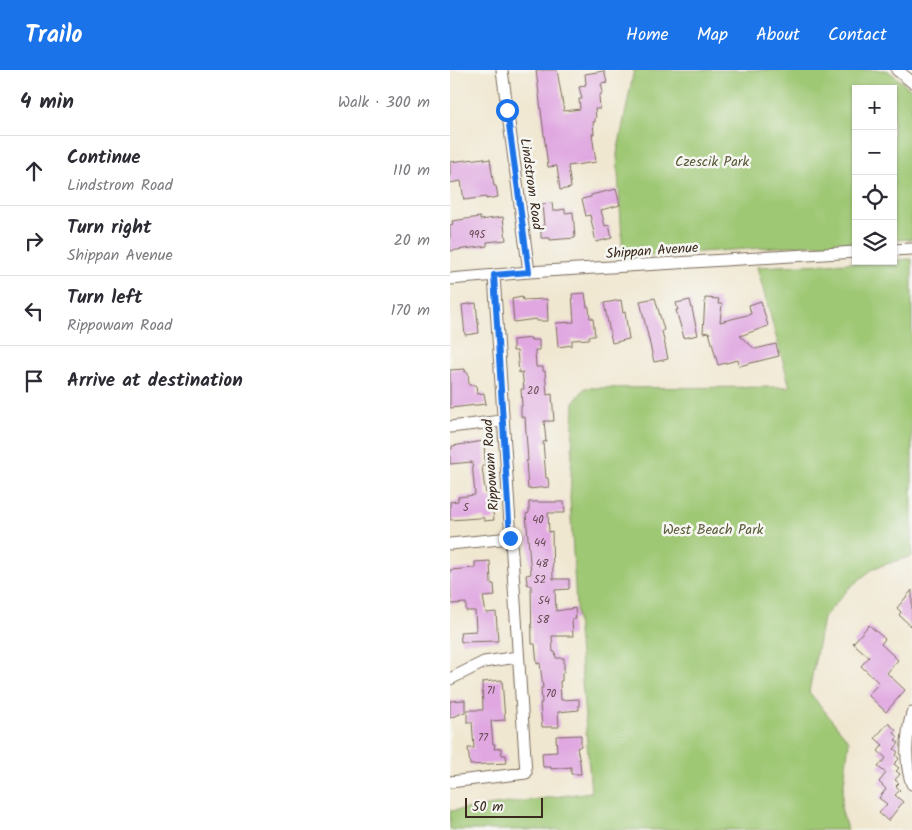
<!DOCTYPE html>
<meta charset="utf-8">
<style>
body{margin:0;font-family:Kalam,sans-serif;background:#f7f7f7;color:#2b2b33}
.controls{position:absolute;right:15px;top:15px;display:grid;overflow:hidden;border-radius:0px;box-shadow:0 1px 4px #0004}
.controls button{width:45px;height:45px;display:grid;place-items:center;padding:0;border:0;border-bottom:1px solid #e1e1e2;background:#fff;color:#2b2b33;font:25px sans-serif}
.scale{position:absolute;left:15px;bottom:12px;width:78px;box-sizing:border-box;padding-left:5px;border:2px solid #3b2a1e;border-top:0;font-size:14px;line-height:18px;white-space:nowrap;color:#3b2a1e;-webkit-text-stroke:4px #f6f6f2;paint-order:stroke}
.stop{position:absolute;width:15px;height:15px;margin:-11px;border:4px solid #1a73e8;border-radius:50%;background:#fff}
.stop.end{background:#1a73e8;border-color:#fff;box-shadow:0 1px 5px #0008}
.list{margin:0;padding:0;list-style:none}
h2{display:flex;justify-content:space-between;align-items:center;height:65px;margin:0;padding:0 20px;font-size:21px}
h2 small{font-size:16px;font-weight:400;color:#7c7c81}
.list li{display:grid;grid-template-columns:32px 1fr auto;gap:15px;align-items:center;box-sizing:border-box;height:70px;padding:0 20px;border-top:1px solid #e1e1e2}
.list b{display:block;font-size:19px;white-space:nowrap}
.list p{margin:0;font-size:16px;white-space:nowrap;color:#7c7c81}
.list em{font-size:16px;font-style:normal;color:#7c7c81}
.icon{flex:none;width:28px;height:28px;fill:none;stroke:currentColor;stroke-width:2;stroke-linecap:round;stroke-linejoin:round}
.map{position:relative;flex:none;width:462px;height:760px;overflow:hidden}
header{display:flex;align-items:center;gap:30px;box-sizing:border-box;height:70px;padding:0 25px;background:#1a73e8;color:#fff}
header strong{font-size:24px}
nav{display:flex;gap:28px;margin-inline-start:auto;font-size:18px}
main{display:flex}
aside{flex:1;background:#fff}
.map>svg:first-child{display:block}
.green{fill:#9fc874;stroke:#6d7949}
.building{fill:#e0a7e1}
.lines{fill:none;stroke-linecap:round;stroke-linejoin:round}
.minor-casing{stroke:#7a6c5c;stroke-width:13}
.minor{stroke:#fff;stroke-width:11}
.route{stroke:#1a73e8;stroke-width:6}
.labels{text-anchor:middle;stroke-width:5;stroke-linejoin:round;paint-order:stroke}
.number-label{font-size:11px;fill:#64494f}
.park-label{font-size:14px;fill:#595938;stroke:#f6f6f2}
.street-label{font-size:14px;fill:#3b2a1e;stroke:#f6f6f2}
</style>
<header>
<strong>Trailo</strong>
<nav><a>Home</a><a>Map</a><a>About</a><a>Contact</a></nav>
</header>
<main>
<aside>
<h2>4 min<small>Walk · 300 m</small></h2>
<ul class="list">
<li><svg class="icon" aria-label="ahead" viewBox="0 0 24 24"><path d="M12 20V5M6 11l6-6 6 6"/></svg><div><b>Continue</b><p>Lindstrom Road</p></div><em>110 m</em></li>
<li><svg class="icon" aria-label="right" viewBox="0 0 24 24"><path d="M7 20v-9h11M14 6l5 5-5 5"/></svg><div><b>Turn right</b><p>Shippan Avenue</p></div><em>20 m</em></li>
<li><svg class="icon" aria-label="left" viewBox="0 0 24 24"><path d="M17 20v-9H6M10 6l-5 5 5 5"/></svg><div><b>Turn left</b><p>Rippowam Road</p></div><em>170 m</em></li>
<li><svg class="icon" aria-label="arrive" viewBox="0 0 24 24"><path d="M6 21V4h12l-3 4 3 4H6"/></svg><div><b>Arrive at destination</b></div></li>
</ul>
</aside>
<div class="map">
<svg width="462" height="760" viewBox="0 0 462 760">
<rect width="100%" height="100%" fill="#f6f6f2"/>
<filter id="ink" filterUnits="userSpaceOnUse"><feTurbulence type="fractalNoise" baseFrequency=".02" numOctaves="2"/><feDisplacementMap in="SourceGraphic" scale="10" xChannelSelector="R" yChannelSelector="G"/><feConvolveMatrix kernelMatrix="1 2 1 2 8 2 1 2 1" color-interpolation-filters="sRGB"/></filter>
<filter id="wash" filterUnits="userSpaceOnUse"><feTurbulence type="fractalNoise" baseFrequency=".0096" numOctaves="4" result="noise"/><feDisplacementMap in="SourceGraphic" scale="20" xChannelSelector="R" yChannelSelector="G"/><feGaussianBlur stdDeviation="1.12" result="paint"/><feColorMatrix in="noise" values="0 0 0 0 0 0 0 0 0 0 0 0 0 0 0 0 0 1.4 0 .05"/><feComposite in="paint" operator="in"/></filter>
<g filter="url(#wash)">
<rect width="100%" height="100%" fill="#f0e7d0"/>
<path class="green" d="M184,0H437L462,20V169L443,170V19H406V172L173,187L167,84Z
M462,189V486L424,498L400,517L373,548L359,622L399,671L391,738L397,760H0V741L141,722L126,536L120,429L124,332L135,318L340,317L307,197L443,191V190Z"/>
<g id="blocks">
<path class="building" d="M86,0H107L114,41L130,39L129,29H132L129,17L135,16V14H136L135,4L154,1L155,4L157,13L151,14L153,22L151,23V26H149L150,39H145L146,48H145V52H143L144,64H142L146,92L118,96L121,118L110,120L107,96L98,97Z
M34,88L35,90L40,89L44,116H46L48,127L36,129V127L14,130L11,111L0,113V92Z
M166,119L170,135L151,140L155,156L159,155L162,168L146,172L140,145L136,146L132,129L141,127V125Z
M102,133L103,141L115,139V143L123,142L125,168L100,170V168H91V156H94L92,134Z
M30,147V150L53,147L56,170L37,172V176L0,181V155L3,154L2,151Z
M135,223L137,237H139L140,248H143L145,266H139V269L122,270V275L108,277L106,253L124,252L122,224Z
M72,227L73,230L97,229L98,251H87L86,249L64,252L62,229Z
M205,228L214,260L212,261L218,289L204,292L190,231Z
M255,228L269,229L268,234H272L270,252L301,244L299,235L311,231L318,256L290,266L305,279L326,274L329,286L289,296L288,290L268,295L259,262L253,263Z
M171,230L173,243L175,242L179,269L162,273L154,233Z
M240,230L248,265L234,268L226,240H228L226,233Z
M26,233L29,263L15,265L12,235Z
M81,268V270H89V280H85L86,297H93V301H95L97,325L102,324L104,351H94L96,371L93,372L96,408H98L99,417L78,419L76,391H78L75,347H71V336H72L71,319H74L72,302L69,303L67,281H63V270Z
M15,299V302H18L19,315H26L27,324L34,323L36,334L0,338V300Z
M34,371L35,393V396H32L34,413L37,427H41L44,450L34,451V448H29L0,450V432L8,431V427L25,425L22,392L0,394V379H2V376Z
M79,432H114L115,443H98L99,462L102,461L103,509H119V519L105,520L106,541L125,538L126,549H122L123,566H102L103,582H105L106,588H114V602L112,603V611H110L111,630L129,629V640L108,642L109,657H92L90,633H92L91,618H93L90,593L87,594L85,574H82L81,516L77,514L76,505L81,504L76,444L79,443Z
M40,491L41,514H44L45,526L33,527L36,543L46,542L48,571L11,572L10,562L26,561L25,541H16V533L1,534L0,500L25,498V492Z
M462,520V557L449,545L451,542L447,538Z
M419,555L435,569L431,574L448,590L437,603L455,620L436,642L418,625L429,613L411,596L419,587L403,573Z
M52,610L55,650L41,651L43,674H45L44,679L51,678L52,685H56L57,693L20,695L18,678H24L22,652H17V640H33L32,612Z
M15,630V642L0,648V631Z
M438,653L446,660L444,663L448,667L445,670L449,673L444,679L448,682L446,685L449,689L444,694L449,698L446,701L450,704L445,710L449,713L446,716L450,720L445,725L453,732L438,751L429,743L437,734L429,728L436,719L429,712L436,703L428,697L436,688L428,681L433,675L425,668Z
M131,665V676L127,678L130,692L131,704H121V697L101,699V697H93L92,683L107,682L106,666Z"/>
</g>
</g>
<g filter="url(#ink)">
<use href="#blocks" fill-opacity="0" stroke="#7a6c5c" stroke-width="1"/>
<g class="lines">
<defs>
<path id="minor" d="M52,0L79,202
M447,0L462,12
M443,180L462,179
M0,209L79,202L406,182
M0,357L52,351
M0,474L60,468
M0,609L34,592L68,587
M462,643C456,665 454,693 462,714
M0,712L76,703L44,205"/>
</defs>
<use href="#minor" class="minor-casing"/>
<use href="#minor" class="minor"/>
</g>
</g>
<g class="lines" filter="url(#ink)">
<path class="route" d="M57,40L79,202L44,205L60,468"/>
</g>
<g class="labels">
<g class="number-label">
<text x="27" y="168">995</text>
<text x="83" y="324">20</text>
<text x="16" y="441">5</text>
<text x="88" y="453">40</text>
<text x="90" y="476">44</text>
<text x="92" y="497">48</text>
<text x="90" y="513">52</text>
<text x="94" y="534">54</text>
<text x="93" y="553">58</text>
<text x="41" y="624">71</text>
<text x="101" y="627">70</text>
<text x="33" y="671">77</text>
</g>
<g class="park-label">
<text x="262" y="96">Czescik Park</text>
<text x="263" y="464">West Beach Park</text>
</g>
<g class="street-label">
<text transform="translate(82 114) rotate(82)" y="5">Lindstrom Road</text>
<text transform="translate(202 180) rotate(-4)" y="5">Shippan Avenue</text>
<text transform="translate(40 395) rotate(-94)" y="5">Rippowam Road</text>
</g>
</g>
</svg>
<div class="controls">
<button>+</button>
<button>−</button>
<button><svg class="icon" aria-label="locate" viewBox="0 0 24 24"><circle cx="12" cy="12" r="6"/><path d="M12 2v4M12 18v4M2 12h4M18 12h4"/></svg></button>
<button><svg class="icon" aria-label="layers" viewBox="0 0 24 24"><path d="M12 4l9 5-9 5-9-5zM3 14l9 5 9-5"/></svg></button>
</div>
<div class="scale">50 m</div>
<div class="stop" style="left:57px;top:40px"></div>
<div class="stop end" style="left:60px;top:468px"></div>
</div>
</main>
